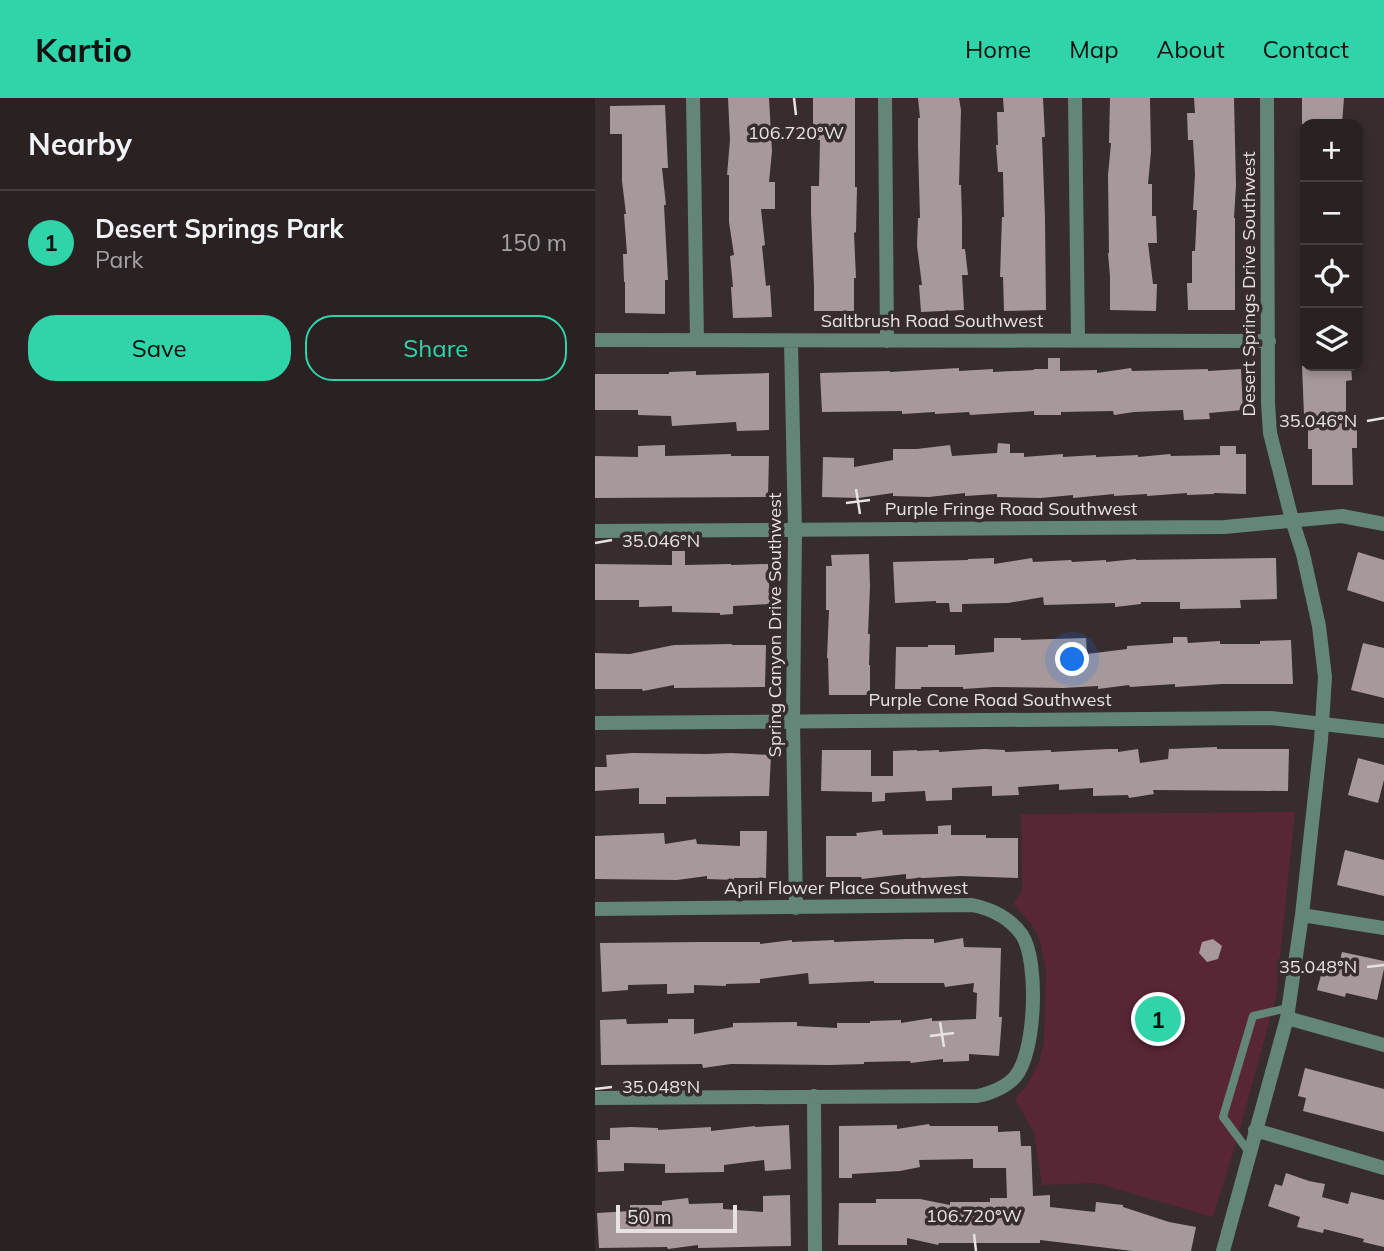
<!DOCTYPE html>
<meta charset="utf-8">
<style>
body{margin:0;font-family:Mulish,sans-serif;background:#31292a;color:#f1f3f6}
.controls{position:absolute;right:21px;top:21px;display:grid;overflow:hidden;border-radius:14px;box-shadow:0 4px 10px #0003}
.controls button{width:63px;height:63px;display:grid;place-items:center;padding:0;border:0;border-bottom:2px solid #453e40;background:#292122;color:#f1f3f6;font:35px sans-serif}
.scale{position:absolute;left:21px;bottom:18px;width:121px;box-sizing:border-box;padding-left:7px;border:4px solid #e9e2e3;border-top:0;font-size:19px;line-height:24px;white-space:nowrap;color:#e9e2e3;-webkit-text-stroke:5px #372c2e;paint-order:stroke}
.you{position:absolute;left:478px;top:562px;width:24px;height:24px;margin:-18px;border:5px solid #fff;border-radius:50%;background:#1a73e8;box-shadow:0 0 0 10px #1a73e833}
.badge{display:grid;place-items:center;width:46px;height:46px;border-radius:50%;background:#30d4a9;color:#111;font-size:23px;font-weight:700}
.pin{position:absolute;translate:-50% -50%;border:4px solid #fff;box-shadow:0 2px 7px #0006}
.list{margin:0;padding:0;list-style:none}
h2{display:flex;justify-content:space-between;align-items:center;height:91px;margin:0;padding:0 28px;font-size:30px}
h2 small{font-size:23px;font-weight:400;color:#a5a3a5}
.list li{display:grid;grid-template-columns:46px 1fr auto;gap:21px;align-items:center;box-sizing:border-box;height:105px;padding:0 28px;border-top:2px solid #453e40}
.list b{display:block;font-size:26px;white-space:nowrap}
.list p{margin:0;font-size:23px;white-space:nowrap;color:#a5a3a5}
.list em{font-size:23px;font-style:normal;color:#a5a3a5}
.actions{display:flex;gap:14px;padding:21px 28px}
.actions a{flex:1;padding:16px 0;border:2px solid #30d4a9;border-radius:28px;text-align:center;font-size:24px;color:#30d4a9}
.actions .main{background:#30d4a9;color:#111}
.icon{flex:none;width:38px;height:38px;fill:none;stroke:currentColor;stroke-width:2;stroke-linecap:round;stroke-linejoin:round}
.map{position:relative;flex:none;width:789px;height:1153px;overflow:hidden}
header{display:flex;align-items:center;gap:42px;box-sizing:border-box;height:98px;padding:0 35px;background:#30d4a9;color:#111}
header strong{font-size:33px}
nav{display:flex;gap:38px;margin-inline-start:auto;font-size:24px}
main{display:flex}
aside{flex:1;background:#292122}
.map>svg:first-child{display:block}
.green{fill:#592635}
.building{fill:#a7999b}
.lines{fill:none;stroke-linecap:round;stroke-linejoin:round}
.service{stroke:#638679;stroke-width:8}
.minor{stroke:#638679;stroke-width:14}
.ticks{fill:none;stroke:#e9e2e3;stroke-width:2.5}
.labels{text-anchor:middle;stroke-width:7;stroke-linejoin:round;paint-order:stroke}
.street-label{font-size:18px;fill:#e9e2e3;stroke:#372c2e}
.ticks-label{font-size:18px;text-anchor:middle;fill:#e9e2e3;stroke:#372c2e;stroke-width:7;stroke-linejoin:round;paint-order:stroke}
</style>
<header>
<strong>Kartio</strong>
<nav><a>Home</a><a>Map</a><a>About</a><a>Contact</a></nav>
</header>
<main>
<aside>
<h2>Nearby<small></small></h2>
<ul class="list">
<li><span class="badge">1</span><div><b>Desert Springs Park</b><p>Park</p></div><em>150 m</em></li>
</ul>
<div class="actions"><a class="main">Save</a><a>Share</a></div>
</aside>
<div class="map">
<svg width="789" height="1153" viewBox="0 0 789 1153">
<rect width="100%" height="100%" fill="#372c2e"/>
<path class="green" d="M700,714L681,899L642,1042L618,1119L501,1085L447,1087L439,1035L420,1001L433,986L444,964L449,945L451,874L445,843L437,827L418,806L427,793L426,716Z"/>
<path class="building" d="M133,0H174L177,53L174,84H180V111H166L170,147L167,148L171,188L175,187L177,219L138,220L136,189H138L135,158L139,157L134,124V77H132L135,42Z
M218,0H260V89H262L261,134L259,135L261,180H259V213H219V188L216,115V88H224L225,42H218Z
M323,0H364L366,12L364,87H366L367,121V151H370L373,177H367L369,212L326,214L324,187H327L322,148L323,120H325L323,48V20H325Z
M408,0H448L450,39H447L450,120L451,212L409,213L408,179H405L407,119H409L408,74H403L401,47H403L402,14H409Z
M515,0H555L556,54L553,86H557V118H561L562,145H553L558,186H562L561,213L515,212V178L513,155H514L513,77L516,45H514Z
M599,0H639L641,87L639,120H640V212H593L592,185H597V153H600L602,112H598L600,76L598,42H593L592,15H600Z
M707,0H749L747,26H707Z
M70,7L73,70H67L71,107H69L73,182H70V216L30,215V184H29L28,156H32L29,116H31L27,83V36H15V8Z
M453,260H465V273L502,272V275L536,270L537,273L613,271V273L646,271L648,312L614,315L615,321L589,322L588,312L539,314L519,317L518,313L466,314V317H439V313L375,317L374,314L340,316V314L307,316V313L227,314L225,275L295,273V274L364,270V273L398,271V274L439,272V271H453Z
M707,268H756L757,282L751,283V324H762V350H757L758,387H717V351H713V317H709Z
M101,273V277L174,275V332L142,333L141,324L77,328L76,318L43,317V312H0V276H74V274Z
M403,345L415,346V355H429V359L468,356V359L501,357V359L543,357V359L575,356L576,358L625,357V348H641V356H651V396L619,395V396L592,397V395L552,398V396L519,398V396L478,400V397L446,400L402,399V396L370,398V395L334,399L298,398V395L264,400L227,399L228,359L259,360V369L298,362V351H322L355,347L357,358L402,355Z
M70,347V358L136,356V358H174L173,399L0,400V358L43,359V348Z
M77,453H90V467L136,466V467L173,466L175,506L138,508V516L125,517V515L77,514V508L44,509V502H0V466L77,467Z
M763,454L789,462V504L752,492Z
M274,456L275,489L273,536H275L274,567H275V597H234L233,560H232L234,512H231V468H237L236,457Z
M399,460V466L437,460L438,464L476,462L477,464L511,462V464L541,461V462L681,460L682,501L645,502L646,510L585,511V504H546V506L520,509V505L449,507L448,499L413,505L367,506V514H355L354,505H341V503L300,505L298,464L373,462V461Z
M578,539H592L593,545L625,543V546H665V543L696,542L698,586H627L580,589V586L535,589L534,587L503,591V588L468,590L399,589L368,591V589H326V591H300L301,549H333V547H360V557L399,554V540H426V542L491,540L492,556L532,551V548L578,545Z
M768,545L789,550V600L756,592Z
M137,546V547H171L170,589L79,590V587L48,593L47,591H0V555L35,556L79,547Z
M622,649V651H694L693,693L558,692L559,696L534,700L533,697L498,698V690L464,692V686L423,689L424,697L397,698V688L357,690V702L331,703L330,693L290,695V703L277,704V694L226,693L227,652H276V678H298V653L322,652V653L344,652V654L389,651L410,652V654L456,652V654L513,651H523V654L543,651L545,665L573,661L574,651Z
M37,655L111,656L136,655L176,657L174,698L71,699V706H44V690L0,693V669H12L11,657Z
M763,660L789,667V682L783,705L753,697Z
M356,727V737H391V740H423V780L365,778L311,781V776L267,781L266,779H231V738H262L261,735L287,732L288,737L343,736V728Z
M145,733H172L171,780H139V782L112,781V778L82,782L0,781V738L69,735L70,746L101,741L102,746L145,748Z
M750,752L789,762V798L742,787Z
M368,840L369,849L406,850L404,919H407L404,958L374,956V963L348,964V961L316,965L315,963L269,964V966L235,967L136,966L108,970L107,966L6,967L5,922L31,921L32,926L73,925V921H99V936L138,929V925L202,924V928L242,930V925H275V923L306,922V925L337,920V923L381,921L382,895L378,894L379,885L350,889L349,885H279V883L214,886L213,875L165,881V885L131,886V888L99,887V895L72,896V886L33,887V892L7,894L5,845L105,844H165V846L197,842V844L239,842V844L312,841H339V845Z
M618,841L627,848L623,861L612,864L604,855L607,844Z
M747,854L789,863V871L782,902L751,895L750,899L722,892L730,862L744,866Z
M710,970L789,991V1034L708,1013L711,1000L703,998Z
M334,1026L335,1028H403V1034L425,1033L426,1048H436L438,1098L455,1097V1109L500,1114L501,1104L528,1107V1109L574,1124L601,1129L596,1153H538L445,1142V1145H344L343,1147L312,1140V1147H243L244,1105H281V1101H325L355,1107V1104H395V1100H412L411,1070H378V1061L324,1062L325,1069L305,1073L257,1076V1080H244V1028L302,1027V1031Z
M194,1027L196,1071L170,1073L169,1062L129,1067V1074L70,1075V1066L29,1065V1073L3,1074L2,1042H15V1030L36,1029L63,1030V1032L116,1029V1033L160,1028V1029Z
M691,1075L714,1083L730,1086L727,1099L753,1106L756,1094L789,1102V1149L768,1144L769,1141L729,1131L728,1135L702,1129L705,1119L673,1108L680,1086L687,1088Z
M195,1097L196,1148L103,1150V1147L73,1151L72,1149L4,1150L2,1115L35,1113V1107H67V1103L93,1100L94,1106L128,1105V1111L168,1114V1098Z"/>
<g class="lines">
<path class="service" d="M654,1054L628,1019L658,918L693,910"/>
<path class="minor" d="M98,0L102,242
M290,0L292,243
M480,0L483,242
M0,242L674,243
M196,243L200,433L198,623L201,810
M0,433L630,429L747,418L789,426
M0,625L676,620L789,633
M0,811L377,807C397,811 415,820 427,837C444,863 441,955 420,979C410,990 396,995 382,998L0,1000
M707,817L789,830
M692,920L789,947
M219,998L220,1153
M660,1032L789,1070
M628,1153L692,920L707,817L726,642L730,579L724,528L708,456L697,422L675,335L673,305L672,0"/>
</g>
<path class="ticks" d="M199,0L201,17M772,323L789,320M261,391L265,416M251,405L275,402M0,445L17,442M772,869L789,867M345,924L349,949M335,938L359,935M0,991L17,989M379,1136L381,1153"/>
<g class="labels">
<g class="street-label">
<text transform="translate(654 186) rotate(-90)" y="6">Desert Springs Drive Southwest</text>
<text x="337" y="229">Saltbrush Road Southwest</text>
<text x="416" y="417">Purple Fringe Road Southwest</text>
<text transform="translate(180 527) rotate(-90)" y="6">Spring Canyon Drive Southwest</text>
<text x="395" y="608">Purple Cone Road Southwest</text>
<text x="251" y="796">April Flower Place Southwest</text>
</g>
</g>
<g class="ticks-label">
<text x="201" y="41">106.720°W</text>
<text x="723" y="329">35.046°N</text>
<text x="66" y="449">35.046°N</text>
<text x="723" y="875">35.048°N</text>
<text x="66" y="995">35.048°N</text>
<text x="379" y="1124">106.720°W</text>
</g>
</svg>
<div class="controls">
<button>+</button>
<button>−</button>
<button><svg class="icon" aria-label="locate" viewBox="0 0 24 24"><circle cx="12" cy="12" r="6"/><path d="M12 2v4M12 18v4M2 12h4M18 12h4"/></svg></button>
<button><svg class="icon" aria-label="layers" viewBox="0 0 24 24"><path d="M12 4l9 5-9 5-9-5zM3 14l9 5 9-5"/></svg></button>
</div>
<div class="scale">50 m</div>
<div class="you"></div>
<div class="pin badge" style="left:563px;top:921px">1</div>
</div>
</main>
